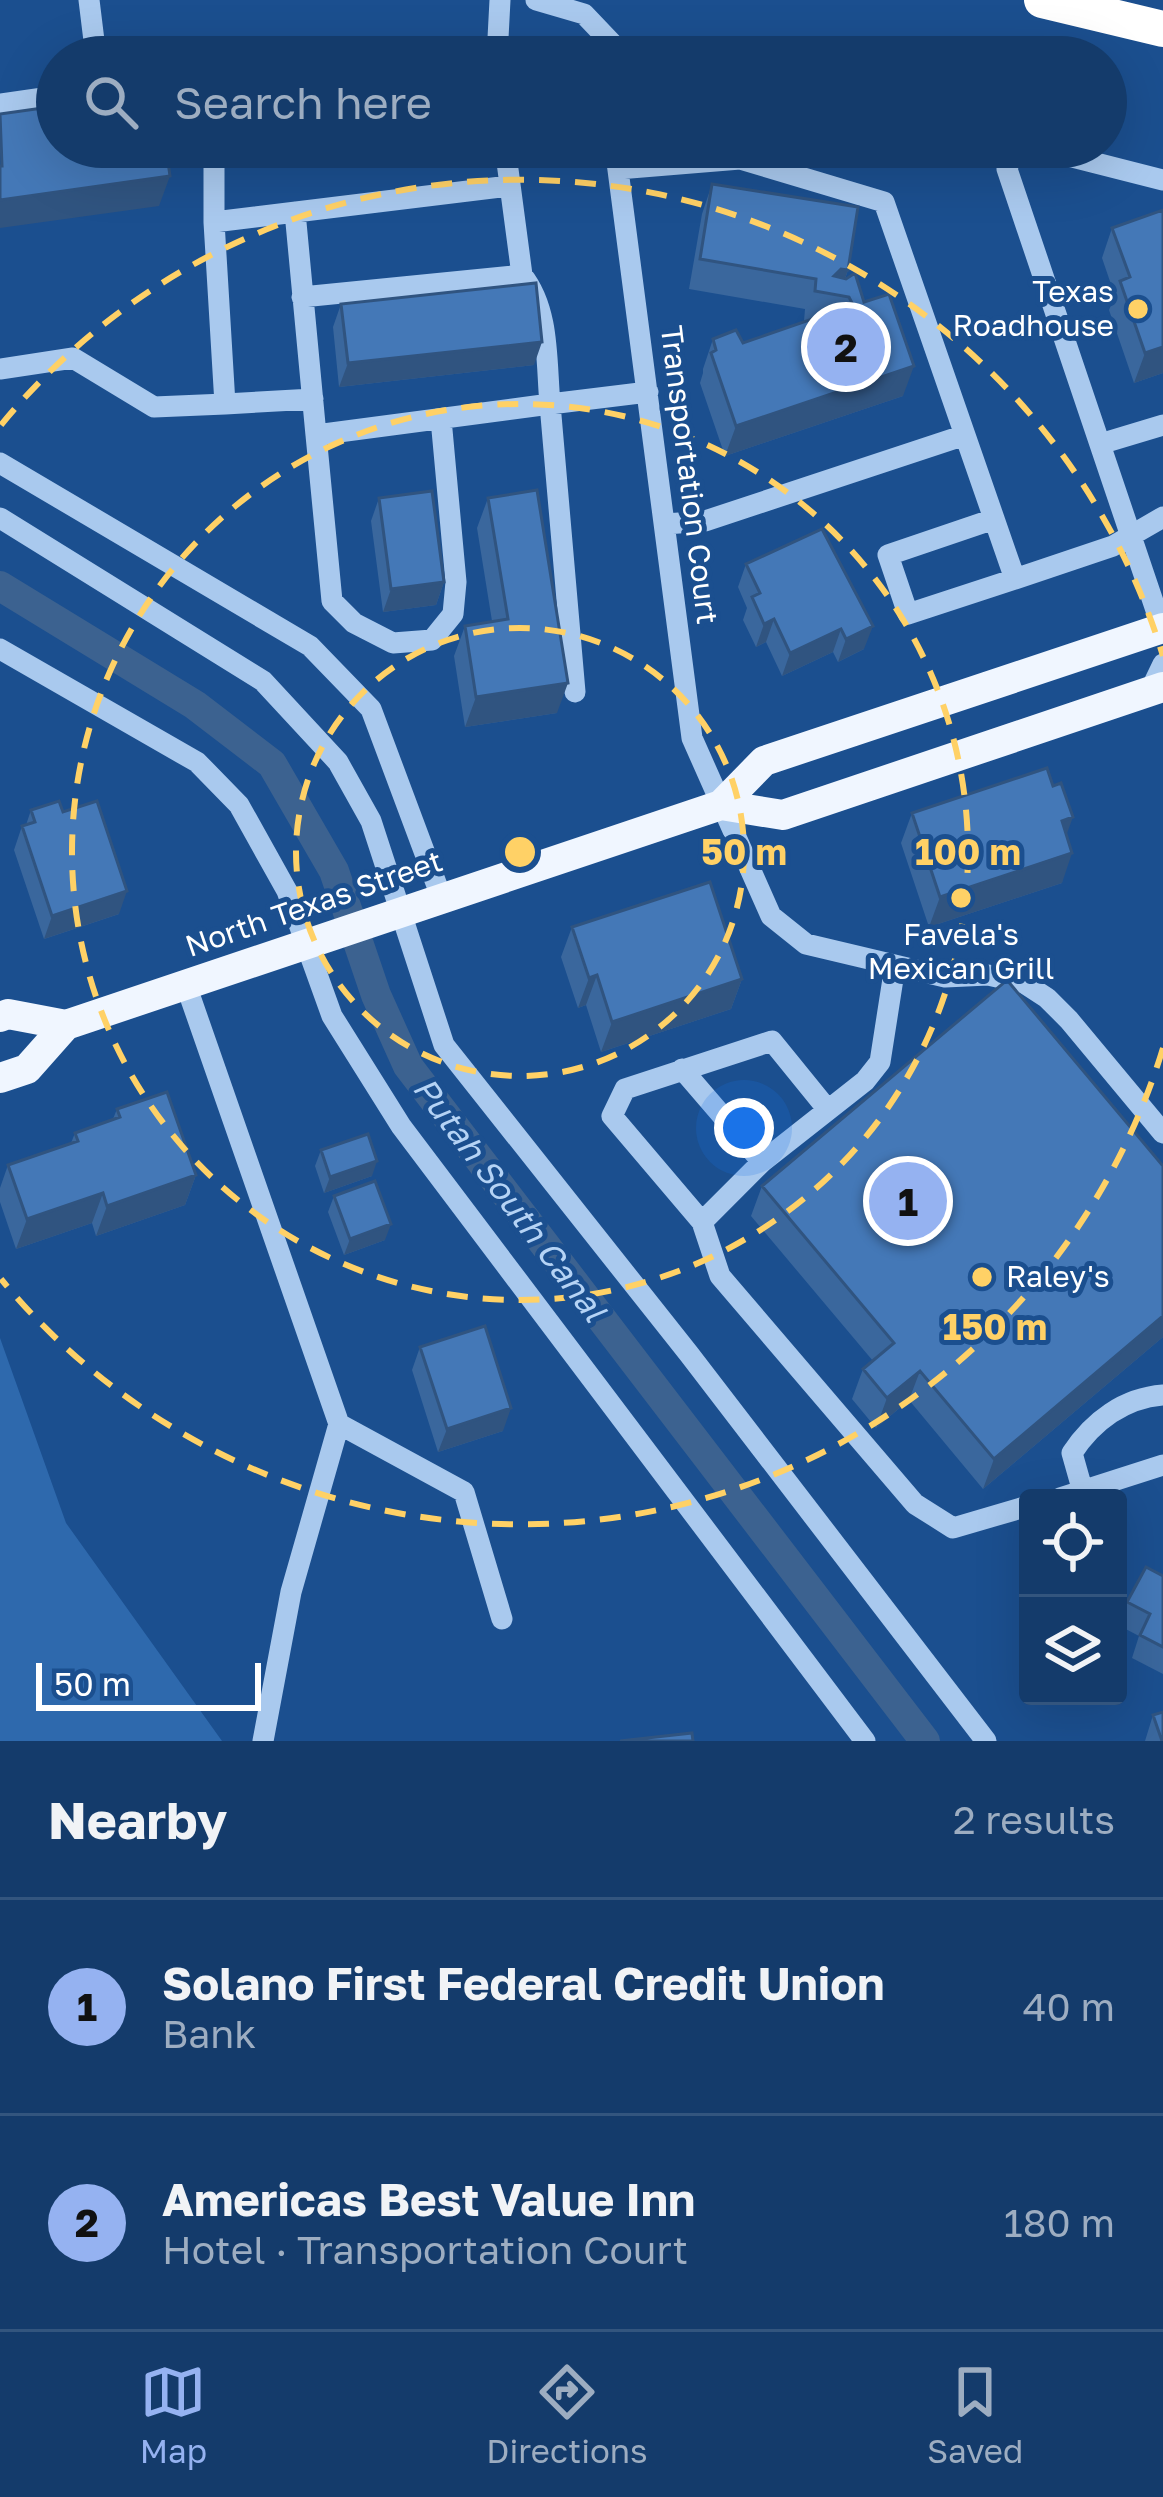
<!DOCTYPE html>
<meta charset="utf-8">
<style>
body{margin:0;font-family:"Golos Text",sans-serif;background:#214673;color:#f1f3f6}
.controls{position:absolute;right:36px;bottom:36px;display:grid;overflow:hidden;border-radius:12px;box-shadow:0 12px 48px #0002}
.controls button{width:108px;height:108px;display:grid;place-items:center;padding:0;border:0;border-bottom:3px solid #33557e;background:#143b6b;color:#f1f3f6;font:60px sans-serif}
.scale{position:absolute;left:36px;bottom:30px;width:225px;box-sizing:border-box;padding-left:12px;border:6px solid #fff;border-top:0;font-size:33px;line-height:42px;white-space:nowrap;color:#fff;-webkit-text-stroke:9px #1b4f8f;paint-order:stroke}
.you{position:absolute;left:744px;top:1128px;width:42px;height:42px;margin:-30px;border:9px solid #fff;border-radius:50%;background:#1a73e8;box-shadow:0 0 0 18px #1a73e833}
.badge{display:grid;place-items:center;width:78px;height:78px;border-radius:50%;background:#95b2f1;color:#111;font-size:39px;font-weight:700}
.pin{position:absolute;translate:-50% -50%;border:6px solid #fff;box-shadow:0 3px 12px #0006}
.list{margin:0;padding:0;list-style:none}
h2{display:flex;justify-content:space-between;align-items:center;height:156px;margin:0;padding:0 48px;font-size:51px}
h2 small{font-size:39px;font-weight:400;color:#9dadc1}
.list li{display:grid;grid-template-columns:78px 1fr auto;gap:36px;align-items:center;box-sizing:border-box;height:216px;padding:0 48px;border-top:3px solid #33557e}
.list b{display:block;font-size:45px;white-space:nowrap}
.list p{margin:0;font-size:39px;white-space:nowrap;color:#9dadc1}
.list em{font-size:39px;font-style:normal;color:#9dadc1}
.icon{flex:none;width:66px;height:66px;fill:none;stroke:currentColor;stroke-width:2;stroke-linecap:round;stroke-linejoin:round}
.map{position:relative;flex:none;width:1163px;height:1741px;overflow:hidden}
.search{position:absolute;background:#143b6b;box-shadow:0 12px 48px #0002;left:36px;right:36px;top:36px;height:132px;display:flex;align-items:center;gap:30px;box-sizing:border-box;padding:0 42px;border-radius:66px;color:#9dadc1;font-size:45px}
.sheet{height:588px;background:#143b6b}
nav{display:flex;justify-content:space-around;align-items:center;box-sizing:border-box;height:168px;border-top:3px solid #33557e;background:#143b6b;font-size:33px;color:#9dadc1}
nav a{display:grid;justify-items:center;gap:6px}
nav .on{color:#95b2f1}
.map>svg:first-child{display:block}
.green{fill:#2e69ad}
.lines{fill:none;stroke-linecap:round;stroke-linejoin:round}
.canal{stroke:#3c6290;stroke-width:30}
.minor{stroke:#a9c9ee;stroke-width:21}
.major{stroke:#f0f6ff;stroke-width:30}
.highway{stroke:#fff;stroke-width:36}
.wall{fill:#3a679d}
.shaded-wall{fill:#305480}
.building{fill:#4478b7;stroke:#305480;stroke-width:3}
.ring{fill:none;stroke:#ffd166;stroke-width:6;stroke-dasharray:21 15}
.poi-dot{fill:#ffd166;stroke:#1b4f8f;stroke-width:4.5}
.labels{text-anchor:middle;stroke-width:10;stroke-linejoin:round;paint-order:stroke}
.poi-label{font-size:30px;fill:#fff;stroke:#1b4f8f;text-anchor:end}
.street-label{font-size:30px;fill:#fff;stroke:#1b4f8f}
.water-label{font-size:33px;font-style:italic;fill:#b5d3f5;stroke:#1b4f8f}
.centre{fill:#ffd166;stroke:#1b4f8f;stroke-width:6}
.ring-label{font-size:36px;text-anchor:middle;font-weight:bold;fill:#ffd166;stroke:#1b4f8f;stroke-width:10;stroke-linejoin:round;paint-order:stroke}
</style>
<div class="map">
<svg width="1163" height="1741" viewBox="0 0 1163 1741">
<rect width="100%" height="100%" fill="#1b4f8f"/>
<path class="green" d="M0,1338L66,1523L222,1741H0Z"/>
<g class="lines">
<path class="canal" d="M0,586L195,705L272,764L334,871L376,995L408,1066L925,1741"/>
<path class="minor" d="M89,0L96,57
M536,0L584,14L624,56L694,57
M497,57L500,0
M0,104L57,96
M214,147V222L509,186
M615,147L692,738L771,916L806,944L945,977L988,975L1024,983L1047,998L1069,1020L1163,1133
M1014,147L1007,169L1163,631
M1033,147L1163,180
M618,169L740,159L884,202L1015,579L1113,546L1163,517
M295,212L316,435L550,404C546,361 550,310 522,275L505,147
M302,297L522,275
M0,369L73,358L154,407L225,404L214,222
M225,404L313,399
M316,435L332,601L354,623L393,643L432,640L453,614L456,582L441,419
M1100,444L1163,425
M0,463L310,646L371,709L442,899
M0,518L263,681L338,762L371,821L444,1045L689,1354L986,1741
M994,519L888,555L908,614L1015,579
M666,524L705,521L965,435
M0,649L197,762L239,805L287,891L332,1016L401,1126L865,1741
M1150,691L1163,664
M575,692L550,404L648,392
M895,966L880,1062L865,1081L762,1162L702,1222L720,1276L915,1504L953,1528L1028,1506
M186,985L339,1424L291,1592L263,1741
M682,1069L762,1162
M702,1222L612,1116L625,1089L772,1041L828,1110
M339,1424L464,1492L502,1619
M1083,1492L1072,1453C1093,1421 1124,1398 1163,1395
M1060,1498L1163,1465"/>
<path class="major" d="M721,805L783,815L1163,687
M0,1017L8,1014L66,1025
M0,1078L27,1069L66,1025L721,805L764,761L1163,628"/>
<path class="highway" d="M1042,0L1163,29"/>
</g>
<path class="wall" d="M712,184L848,270L845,279L864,302L903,396L725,456L700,383L703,373V369L713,339L743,343L806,321H804L805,309L689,289L702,214Z
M1163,210V373L1134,383L1109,310L1115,296L1102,258L1112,228Z
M341,304L534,365L339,387L333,327Z
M379,498L444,582L436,605L383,612L371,521Z
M488,498L557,713L465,727L454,656L465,626L492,621L477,528Z
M822,529L864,649L838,662L833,652L782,676L766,642L756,647L743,620L747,608L738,587L746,564Z
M31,810L63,812L119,914L44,939L14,850L22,826L26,825Z
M912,813L1066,835L1062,883L929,927L901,843Z
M572,927L742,979L731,1009L601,1052L586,1005L578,1008L561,957Z
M117,1109L196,1175L185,1205L96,1236L92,1223L16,1249L0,1202V1188L8,1165L71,1143L75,1133L113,1119Z
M321,1150L372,1176L324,1193L315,1166Z
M1163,1166V1337L983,1489L909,1400L876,1428L852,1399L863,1369L873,1361L751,1216L762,1186Z
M334,1196L385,1240L344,1255L328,1212Z
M420,1347L503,1431L438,1452L412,1370Z
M1163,1576V1674L1132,1658L1139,1636L1118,1625L1127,1602Z
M1153,1715L1163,1741H1145Z"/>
<path class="shaded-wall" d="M170,176L159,206L0,228V200Z
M841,269L848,270L839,296L834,276Z
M542,342L534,365L339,387L348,363Z
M1163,347V373L1134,383L1145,353Z
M914,366L903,396L725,456L736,426Z
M444,582L436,605L383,612L391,589Z
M774,619L766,642L756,647L764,624Z
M873,626L864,649L838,662L846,639Z
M841,629L833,652L782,676L790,653Z
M568,683L557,713L465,727L476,697Z
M1073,817L1062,847V821Z
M1072,853L1062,883L929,927L940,897Z
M127,891L119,914L44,939L52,916Z
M597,975L586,1005L578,1008L589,978Z
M742,979L731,1009L601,1052L612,1022Z
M377,1161L372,1176L324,1193L330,1177Z
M196,1175L185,1205L96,1236L107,1206Z
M103,1193L92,1223L16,1249L27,1219Z
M391,1224L385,1240L344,1255L350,1239Z
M1163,1316V1337L983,1489L994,1459Z
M920,1371L909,1400L876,1428L887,1398Z
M511,1408L503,1431L438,1452L447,1429Z"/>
<path class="building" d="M57,106V147H166L170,176L0,200V166H2L0,114Z
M712,184L858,207L848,270L841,269L834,276L846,279L855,273L864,302L889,294L914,366L736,426L711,353L716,350L713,339L736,330L743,343L853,305L849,297L815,291L816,279L700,259Z
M1163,210V347L1145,353L1120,281L1130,277L1112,228Z
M536,283L542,342L348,363L341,304Z
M537,490L568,683L476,697L465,626L508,619L488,498Z
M432,491L444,582L391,589L379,498Z
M822,529L873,626L846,639L841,629L790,653L774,619L764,624L752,597L760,593L746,564Z
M1047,768L1053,786L1061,783L1073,817L1062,821L1072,853L940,897L912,813Z
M59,801L63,812L97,801L127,891L52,916L22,826L35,822L31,810Z
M710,882L742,979L612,1022L597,975L589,978L572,927Z
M1007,980L1163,1166V1316L994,1459L920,1371L887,1398L863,1369L894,1343L762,1186Z
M167,1092L196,1175L107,1206L103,1193L27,1219L8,1165L78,1141L75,1133L120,1117L117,1109Z
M368,1134L377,1161L330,1177L321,1150Z
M375,1181L391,1224L350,1239L334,1196Z
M485,1326L511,1408L447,1429L420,1347Z
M1146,1567L1163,1576V1647L1140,1635L1150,1614L1127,1602Z
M1163,1712V1741H1162L1153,1715Z
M692,1733L693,1741H620Z"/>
<g class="ring">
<circle cx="520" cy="852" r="224"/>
<circle cx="520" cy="852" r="448"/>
<path d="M1163 1048A672 672 0 0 1 1 1279M1 425A672 672 0 0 1 1163 656"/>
</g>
<g class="poi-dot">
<circle cx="1138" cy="309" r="12"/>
<circle cx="961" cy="898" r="12"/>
<circle cx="982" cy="1277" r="12"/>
</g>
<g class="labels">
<g class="poi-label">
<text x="1114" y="302">Texas<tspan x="1114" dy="34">Roadhouse</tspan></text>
<text x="961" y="945" text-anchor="middle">Favela's<tspan x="961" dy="34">Mexican Grill</tspan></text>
<text x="1006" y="1287" text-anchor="start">Raley's</text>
</g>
<g class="street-label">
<text transform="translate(689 475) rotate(83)" y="10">Transportation Court</text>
<text transform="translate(314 904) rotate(-19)" y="10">North Texas Street</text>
</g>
<g class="water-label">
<text transform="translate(510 1199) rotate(53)" y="12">Putah South Canal</text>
</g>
</g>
<circle cx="520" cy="852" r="18" class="centre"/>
<g class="ring-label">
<text x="744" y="865">50 m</text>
<text x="968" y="865">100 m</text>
<text x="995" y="1340">150 m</text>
</g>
</svg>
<div class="controls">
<button><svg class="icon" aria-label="locate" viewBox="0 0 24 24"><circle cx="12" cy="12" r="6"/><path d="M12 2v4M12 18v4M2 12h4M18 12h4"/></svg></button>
<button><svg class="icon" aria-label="layers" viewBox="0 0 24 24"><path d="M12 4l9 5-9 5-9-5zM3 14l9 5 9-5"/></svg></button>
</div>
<div class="scale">50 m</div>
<div class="you"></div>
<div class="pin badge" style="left:908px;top:1201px">1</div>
<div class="pin badge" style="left:846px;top:347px">2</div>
<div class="search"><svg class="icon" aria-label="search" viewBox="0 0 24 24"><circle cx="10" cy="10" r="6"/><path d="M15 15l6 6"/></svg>Search here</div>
</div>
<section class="sheet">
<h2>Nearby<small>2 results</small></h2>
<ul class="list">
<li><span class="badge">1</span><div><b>Solano First Federal Credit Union</b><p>Bank</p></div><em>40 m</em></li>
<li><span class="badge">2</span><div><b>Americas Best Value Inn</b><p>Hotel · Transportation Court</p></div><em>180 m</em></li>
</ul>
</section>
<nav>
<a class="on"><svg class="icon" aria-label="map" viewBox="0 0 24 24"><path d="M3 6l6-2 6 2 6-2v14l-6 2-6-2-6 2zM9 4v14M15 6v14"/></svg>Map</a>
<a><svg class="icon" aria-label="directions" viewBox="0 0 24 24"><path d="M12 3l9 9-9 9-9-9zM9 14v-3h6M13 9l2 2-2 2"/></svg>Directions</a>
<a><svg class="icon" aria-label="saved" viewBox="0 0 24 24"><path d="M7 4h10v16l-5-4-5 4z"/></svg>Saved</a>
</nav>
